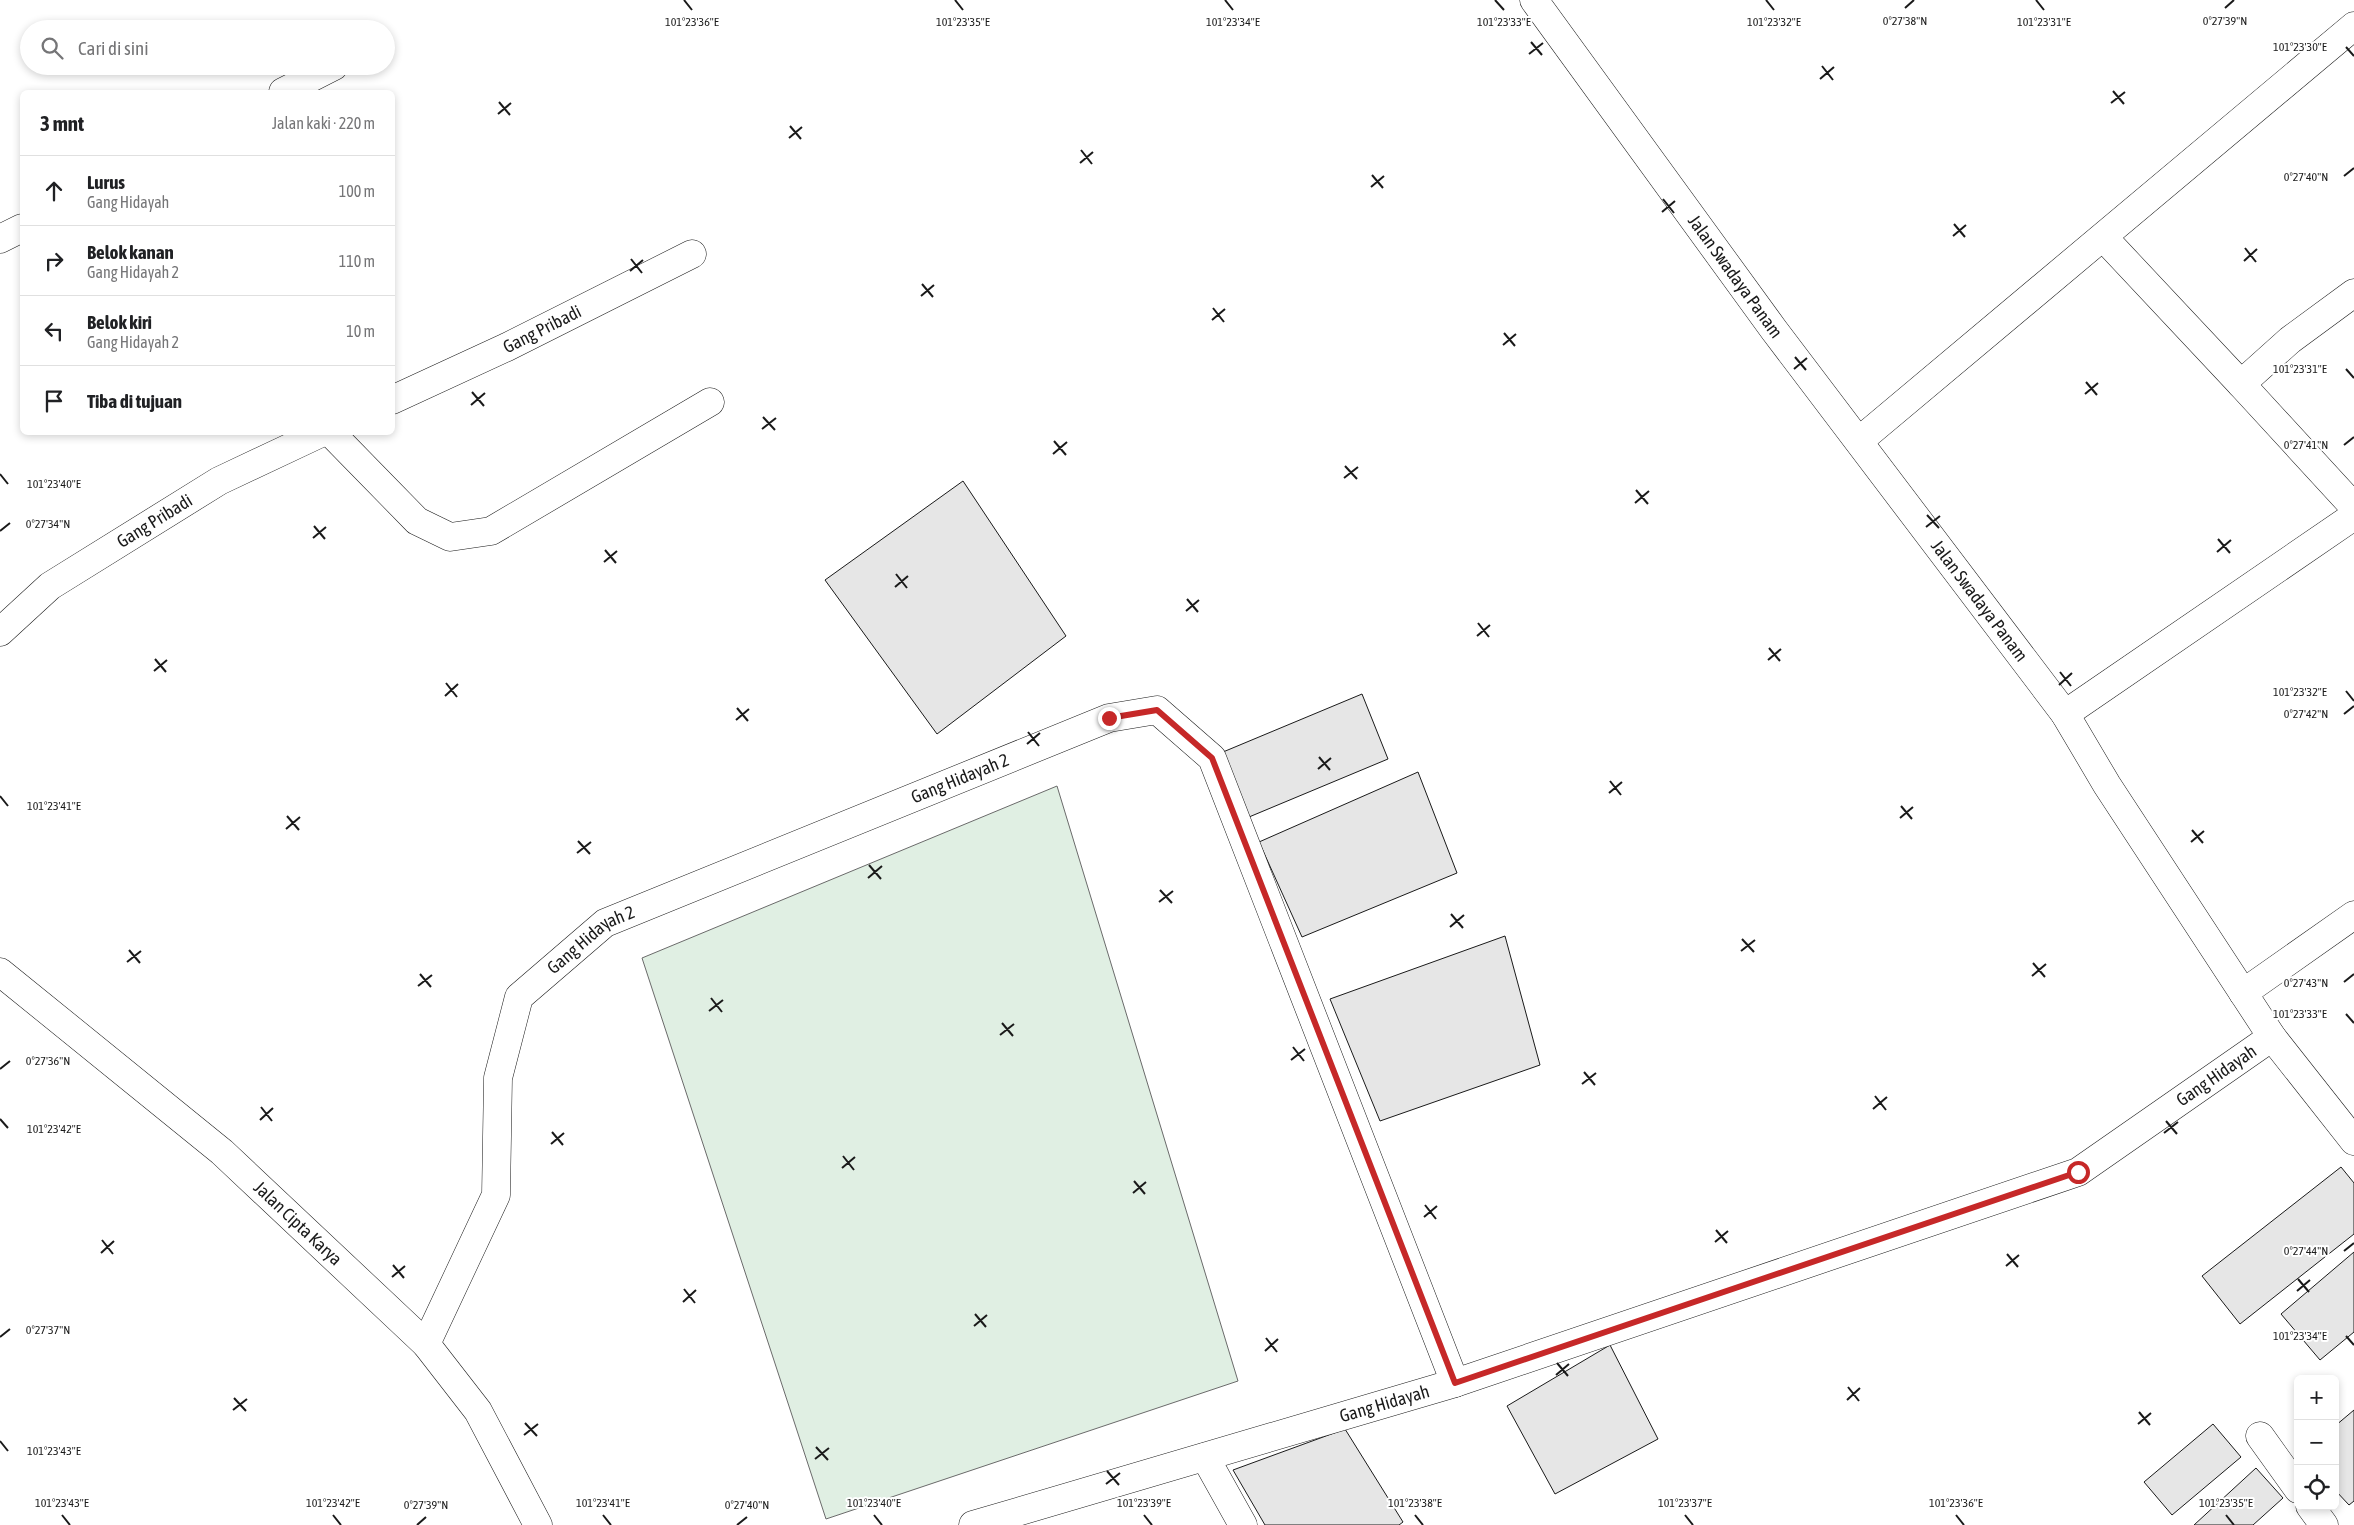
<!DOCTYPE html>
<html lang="id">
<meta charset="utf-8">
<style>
body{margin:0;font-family:"Asap Condensed",sans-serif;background:#f6f6f6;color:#202124}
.controls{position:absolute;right:15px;bottom:15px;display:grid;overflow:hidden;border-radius:8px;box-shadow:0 2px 8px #0003}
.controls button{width:45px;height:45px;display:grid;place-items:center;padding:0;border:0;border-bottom:1px solid #e0e0e0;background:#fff;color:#202124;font:25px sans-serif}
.stop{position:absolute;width:15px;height:15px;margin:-11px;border:4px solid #c62828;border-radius:50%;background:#fff}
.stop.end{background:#c62828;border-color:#fff;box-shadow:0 1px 5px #0008}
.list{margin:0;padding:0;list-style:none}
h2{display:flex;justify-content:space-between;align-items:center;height:65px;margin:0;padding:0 20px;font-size:21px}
h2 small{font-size:16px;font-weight:400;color:#757577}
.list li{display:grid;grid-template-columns:32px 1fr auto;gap:15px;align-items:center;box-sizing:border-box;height:70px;padding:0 20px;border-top:1px solid #e0e0e0}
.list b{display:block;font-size:19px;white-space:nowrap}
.list p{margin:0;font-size:16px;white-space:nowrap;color:#757577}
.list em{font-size:16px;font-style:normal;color:#757577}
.icon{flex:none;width:28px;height:28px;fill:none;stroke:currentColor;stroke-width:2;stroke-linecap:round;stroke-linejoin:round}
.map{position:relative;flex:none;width:2354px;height:1525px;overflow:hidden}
.search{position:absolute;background:#fff;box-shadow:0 2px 8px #0003;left:20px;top:20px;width:375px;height:55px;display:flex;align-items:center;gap:12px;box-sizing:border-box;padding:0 18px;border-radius:28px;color:#757577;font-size:19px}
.panel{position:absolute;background:#fff;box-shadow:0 2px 8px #0003;left:20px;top:90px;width:375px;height:345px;border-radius:8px}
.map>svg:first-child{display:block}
.green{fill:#e0efe3;stroke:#6a6a6a}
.building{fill:#e6e6e6;stroke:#1a1a1a}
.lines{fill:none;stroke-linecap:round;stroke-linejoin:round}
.street-casing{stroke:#1a1a1a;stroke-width:29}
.primary-casing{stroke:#1a1a1a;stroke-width:29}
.street{stroke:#fff;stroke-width:28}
.primary{stroke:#fff;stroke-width:28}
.route{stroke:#c62828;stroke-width:6}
.ticks{fill:none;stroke:#1a1a1a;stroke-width:2}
.labels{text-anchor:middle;stroke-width:4;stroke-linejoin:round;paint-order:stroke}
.street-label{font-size:18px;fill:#1a1a1a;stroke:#fff}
.ticks-label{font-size:12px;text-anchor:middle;fill:#1a1a1a;stroke:#fff;stroke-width:4;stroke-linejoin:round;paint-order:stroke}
</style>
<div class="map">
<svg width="2354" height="1525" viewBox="0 0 2354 1525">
<rect width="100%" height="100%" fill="#fff"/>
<path class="green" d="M1057,786L1238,1381L826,1519L642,958Z"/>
<path class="building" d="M963,481L1066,636L937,734L825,580Z
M1362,694L1388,759L1249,817L1223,752Z
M1418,772L1457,873L1302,937L1259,842Z
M1505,936L1540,1065L1380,1121L1330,999Z
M2341,1167L2354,1183V1234L2240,1324L2202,1276Z
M2354,1252V1332L2320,1360L2281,1314Z
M1610,1345L1658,1439L1555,1494L1507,1406Z
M2354,1410V1501L2349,1505L2335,1490V1426Z
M2213,1424L2241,1457L2172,1515L2144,1482Z
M1345,1429L1403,1522L1399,1525H1265L1233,1470Z
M2256,1468L2283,1498L2253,1525H2194Z"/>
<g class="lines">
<defs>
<g id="street">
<path id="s1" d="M1534,0L1774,330L2065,714L2107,785L2272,1037L2354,1141"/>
<path d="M283,92L334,66"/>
<path d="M2104,238L2241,384"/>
<path d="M0,239L22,228"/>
<path d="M2354,293L2290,340L2241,384L2354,507"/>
<path id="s2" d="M392,400L507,347L692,254"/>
<path d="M330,432L417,521L450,537L491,531L710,402"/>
<path d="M1859,441L2354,26"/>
<path id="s3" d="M0,632L50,586L219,481L323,432"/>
<path d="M2065,714L2354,516"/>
<path d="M2243,993L2354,915"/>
<path id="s4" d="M426,1344L496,1195L498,1078L519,997L605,923L1109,718L1157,710L1212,758L1455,1383"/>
<path d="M2260,1436L2298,1489"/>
<path d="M1205,1457L1243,1525"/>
<path d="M2310,1506L2324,1525"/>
<path id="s5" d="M973,1525L1455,1383L2078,1172L2272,1037"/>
</g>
<g id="primary">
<path id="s6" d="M0,972L222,1152L426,1344L478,1411L538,1525"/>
</g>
</defs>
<use href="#street" class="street-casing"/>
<use href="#primary" class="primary-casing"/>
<use href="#street" class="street"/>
<use href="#primary" class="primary"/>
</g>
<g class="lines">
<path class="route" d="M1109,718L1157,710L1212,758L1455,1383L2078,1172"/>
</g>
<path class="ticks" d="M684,0L692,10M955,0L963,10M1225,0L1233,10M1495,0L1504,10M1766,0L1774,10M2036,0L2044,10M1905,8L1914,0M2225,8L2234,0M1531,42L1542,55M2346,47L2354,56M1529,54L1543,43M1822,66L1833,80M1820,79L1834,67M2113,91L2124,104M499,102L510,115M2111,103L2125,92M498,114L511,103M790,126L801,139M789,138L802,127M1081,150L1092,164M1080,163L1093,152M1372,175L1383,188M2344,176L2354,168M1371,187L1384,176M1663,199L1674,213M1662,212L1675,201M1954,224L1965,237M1953,236L1966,225M2245,248L2256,262M631,259L642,273M2244,261L2257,249M630,271L643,260M922,284L933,297M921,296L934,285M1213,308L1224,322M1212,320L1225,309M1504,333L1515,346M1503,345L1516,334M1795,357L1806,370M1794,369L1807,358M2346,369L2354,378M2086,382L2097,395M472,392L484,406M2085,394L2098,383M471,405L485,393M763,417L775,430M762,429L776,418M1054,441L1066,455M2344,445L2354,437M1053,454L1067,442M1345,466L1357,479M0,474L8,484M1344,478L1358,467M1636,490L1648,504M1635,503L1649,491M1927,515L1939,528M314,526L325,539M1926,527L1940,516M0,531L10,523M313,538L326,527M2218,539L2230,553M605,550L616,563M2217,552L2231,540M604,562L617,551M896,574L907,588M895,587L908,576M1187,599L1198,612M1186,611L1199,600M1478,623L1489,637M1477,636L1490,625M1769,648L1780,661M155,659L166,672M1768,660L1781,649M154,671L167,660M2060,672L2071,686M446,683L457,697M2059,685L2072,673M2346,691L2354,701M445,696L458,684M737,708L748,721M2344,714L2354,706M736,720L749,709M1028,732L1039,746M1027,744L1040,733M1319,757L1330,770M1318,769L1331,758M1610,781L1621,795M1609,793L1622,782M0,796L8,806M1901,806L1912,819M287,816L299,830M1900,818L1913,807M286,829L300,817M2192,830L2203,843M578,841L590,854M2191,842L2204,831M577,853L591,842M869,865L881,879M868,878L882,866M1160,890L1172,903M1159,902L1173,891M1451,914L1463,928M1450,927L1464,915M1742,939L1754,952M129,950L140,963M1741,951L1755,940M127,962L141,951M2033,963L2045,977M420,974L431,987M2032,976L2046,964M2344,982L2354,974M418,986L432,975M711,998L722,1012M709,1011L723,1000M2346,1014L2354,1023M1002,1023L1013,1036M1000,1035L1014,1024M1293,1047L1304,1061M1291,1060L1305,1049M0,1069L10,1061M1584,1072L1595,1085M1582,1084L1596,1073M1875,1096L1886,1110M261,1107L272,1121M1873,1109L1887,1097M0,1119L8,1128M260,1120L273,1108M2166,1121L2177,1134M552,1132L563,1145M2164,1133L2178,1122M551,1144L564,1133M843,1156L854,1170M842,1168L855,1157M1134,1181L1145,1194M1133,1193L1146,1182M1425,1205L1436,1219M1424,1217L1437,1206M1716,1230L1727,1243M102,1240L113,1254M1715,1242L1728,1231M2344,1251L2354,1243M101,1253L114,1241M2007,1254L2018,1267M393,1265L404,1278M2006,1266L2019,1255M392,1277L405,1266M2298,1279L2309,1292M684,1289L695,1303M2297,1291L2310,1280M683,1302L696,1290M975,1314L986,1327M974,1326L987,1315M2346,1336L2354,1345M0,1337L10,1329M1266,1338L1277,1352M1265,1351L1278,1339M1557,1363L1568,1376M1556,1375L1569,1364M1848,1387L1859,1401M234,1398L246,1411M1847,1400L1860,1388M233,1410L247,1399M2139,1412L2150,1425M525,1423L537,1436M2138,1424L2151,1413M524,1435L538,1424M0,1441L8,1451M816,1447L828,1460M815,1459L829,1448M1107,1471L1119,1485M1106,1484L1120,1473M62,1515L70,1525M333,1515L341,1525M603,1515L611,1525M874,1515L882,1525M1144,1515L1152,1525M1415,1515L1423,1525M1685,1515L1693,1525M1956,1515L1964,1525M2226,1515L2234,1525M417,1525L426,1517M737,1525L747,1517"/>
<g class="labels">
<g class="street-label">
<text dy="6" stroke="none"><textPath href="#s1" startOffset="342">Jalan Swadaya Panam</textPath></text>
<text dy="6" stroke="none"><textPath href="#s2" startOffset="166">Gang Pribadi</textPath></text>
<text dy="6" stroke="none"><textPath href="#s3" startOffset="191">Gang Pribadi</textPath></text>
<text dy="6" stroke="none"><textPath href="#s1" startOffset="748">Jalan Swadaya Panam</textPath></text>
<text dy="6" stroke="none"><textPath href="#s4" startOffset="862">Gang Hidayah 2</textPath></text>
<text dy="6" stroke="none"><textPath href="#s4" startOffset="458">Gang Hidayah 2</textPath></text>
<text dy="6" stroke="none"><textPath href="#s5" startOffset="1329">Gang Hidayah</textPath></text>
<text dy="6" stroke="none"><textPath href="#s6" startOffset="390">Jalan Cipta Karya</textPath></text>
<text dy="6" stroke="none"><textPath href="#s5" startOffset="429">Gang Hidayah</textPath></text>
</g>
</g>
<g class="ticks-label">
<text x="1905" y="25">0°27'38"N</text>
<text x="2225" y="25">0°27'39"N</text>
<text x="692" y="26">101°23'36"E</text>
<text x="963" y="26">101°23'35"E</text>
<text x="1233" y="26">101°23'34"E</text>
<text x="1504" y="26">101°23'33"E</text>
<text x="1774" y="26">101°23'32"E</text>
<text x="2044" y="26">101°23'31"E</text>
<text x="2300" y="51">101°23'30"E</text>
<text x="2306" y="181">0°27'40"N</text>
<text x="2300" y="373">101°23'31"E</text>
<text x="2306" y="449">0°27'41"N</text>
<text x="54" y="488">101°23'40"E</text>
<text x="48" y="528">0°27'34"N</text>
<text x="2300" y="696">101°23'32"E</text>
<text x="2306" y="718">0°27'42"N</text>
<text x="54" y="810">101°23'41"E</text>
<text x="2306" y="987">0°27'43"N</text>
<text x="2300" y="1018">101°23'33"E</text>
<text x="48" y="1065">0°27'36"N</text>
<text x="54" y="1133">101°23'42"E</text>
<text x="2306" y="1255">0°27'44"N</text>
<text x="48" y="1334">0°27'37"N</text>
<text x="2300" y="1340">101°23'34"E</text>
<text x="54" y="1455">101°23'43"E</text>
<text x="62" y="1507">101°23'43"E</text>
<text x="333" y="1507">101°23'42"E</text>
<text x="603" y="1507">101°23'41"E</text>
<text x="874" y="1507">101°23'40"E</text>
<text x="1144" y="1507">101°23'39"E</text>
<text x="1415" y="1507">101°23'38"E</text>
<text x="1685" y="1507">101°23'37"E</text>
<text x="1956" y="1507">101°23'36"E</text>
<text x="2226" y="1507">101°23'35"E</text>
<text x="426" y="1509">0°27'39"N</text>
<text x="747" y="1509">0°27'40"N</text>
</g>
</svg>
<div class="controls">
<button>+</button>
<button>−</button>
<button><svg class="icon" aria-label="locate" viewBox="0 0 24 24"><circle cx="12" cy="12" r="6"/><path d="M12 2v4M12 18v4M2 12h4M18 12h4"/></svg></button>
</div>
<div class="stop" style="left:2078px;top:1172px"></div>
<div class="stop end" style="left:1109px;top:718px"></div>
<div class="search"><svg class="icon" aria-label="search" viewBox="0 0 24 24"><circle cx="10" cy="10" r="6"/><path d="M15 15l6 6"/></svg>Cari di sini</div>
<section class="panel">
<h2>3 mnt<small>Jalan kaki · 220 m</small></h2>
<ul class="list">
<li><svg class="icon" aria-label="ahead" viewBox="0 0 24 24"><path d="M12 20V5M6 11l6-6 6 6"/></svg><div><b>Lurus</b><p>Gang Hidayah</p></div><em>100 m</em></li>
<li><svg class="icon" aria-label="right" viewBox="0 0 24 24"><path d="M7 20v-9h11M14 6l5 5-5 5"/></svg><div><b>Belok kanan</b><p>Gang Hidayah 2</p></div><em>110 m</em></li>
<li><svg class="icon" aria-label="left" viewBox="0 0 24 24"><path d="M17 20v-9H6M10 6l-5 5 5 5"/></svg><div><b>Belok kiri</b><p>Gang Hidayah 2</p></div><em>10 m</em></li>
<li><svg class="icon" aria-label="arrive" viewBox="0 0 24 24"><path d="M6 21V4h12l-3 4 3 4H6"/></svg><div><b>Tiba di tujuan</b></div></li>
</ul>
</section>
</div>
